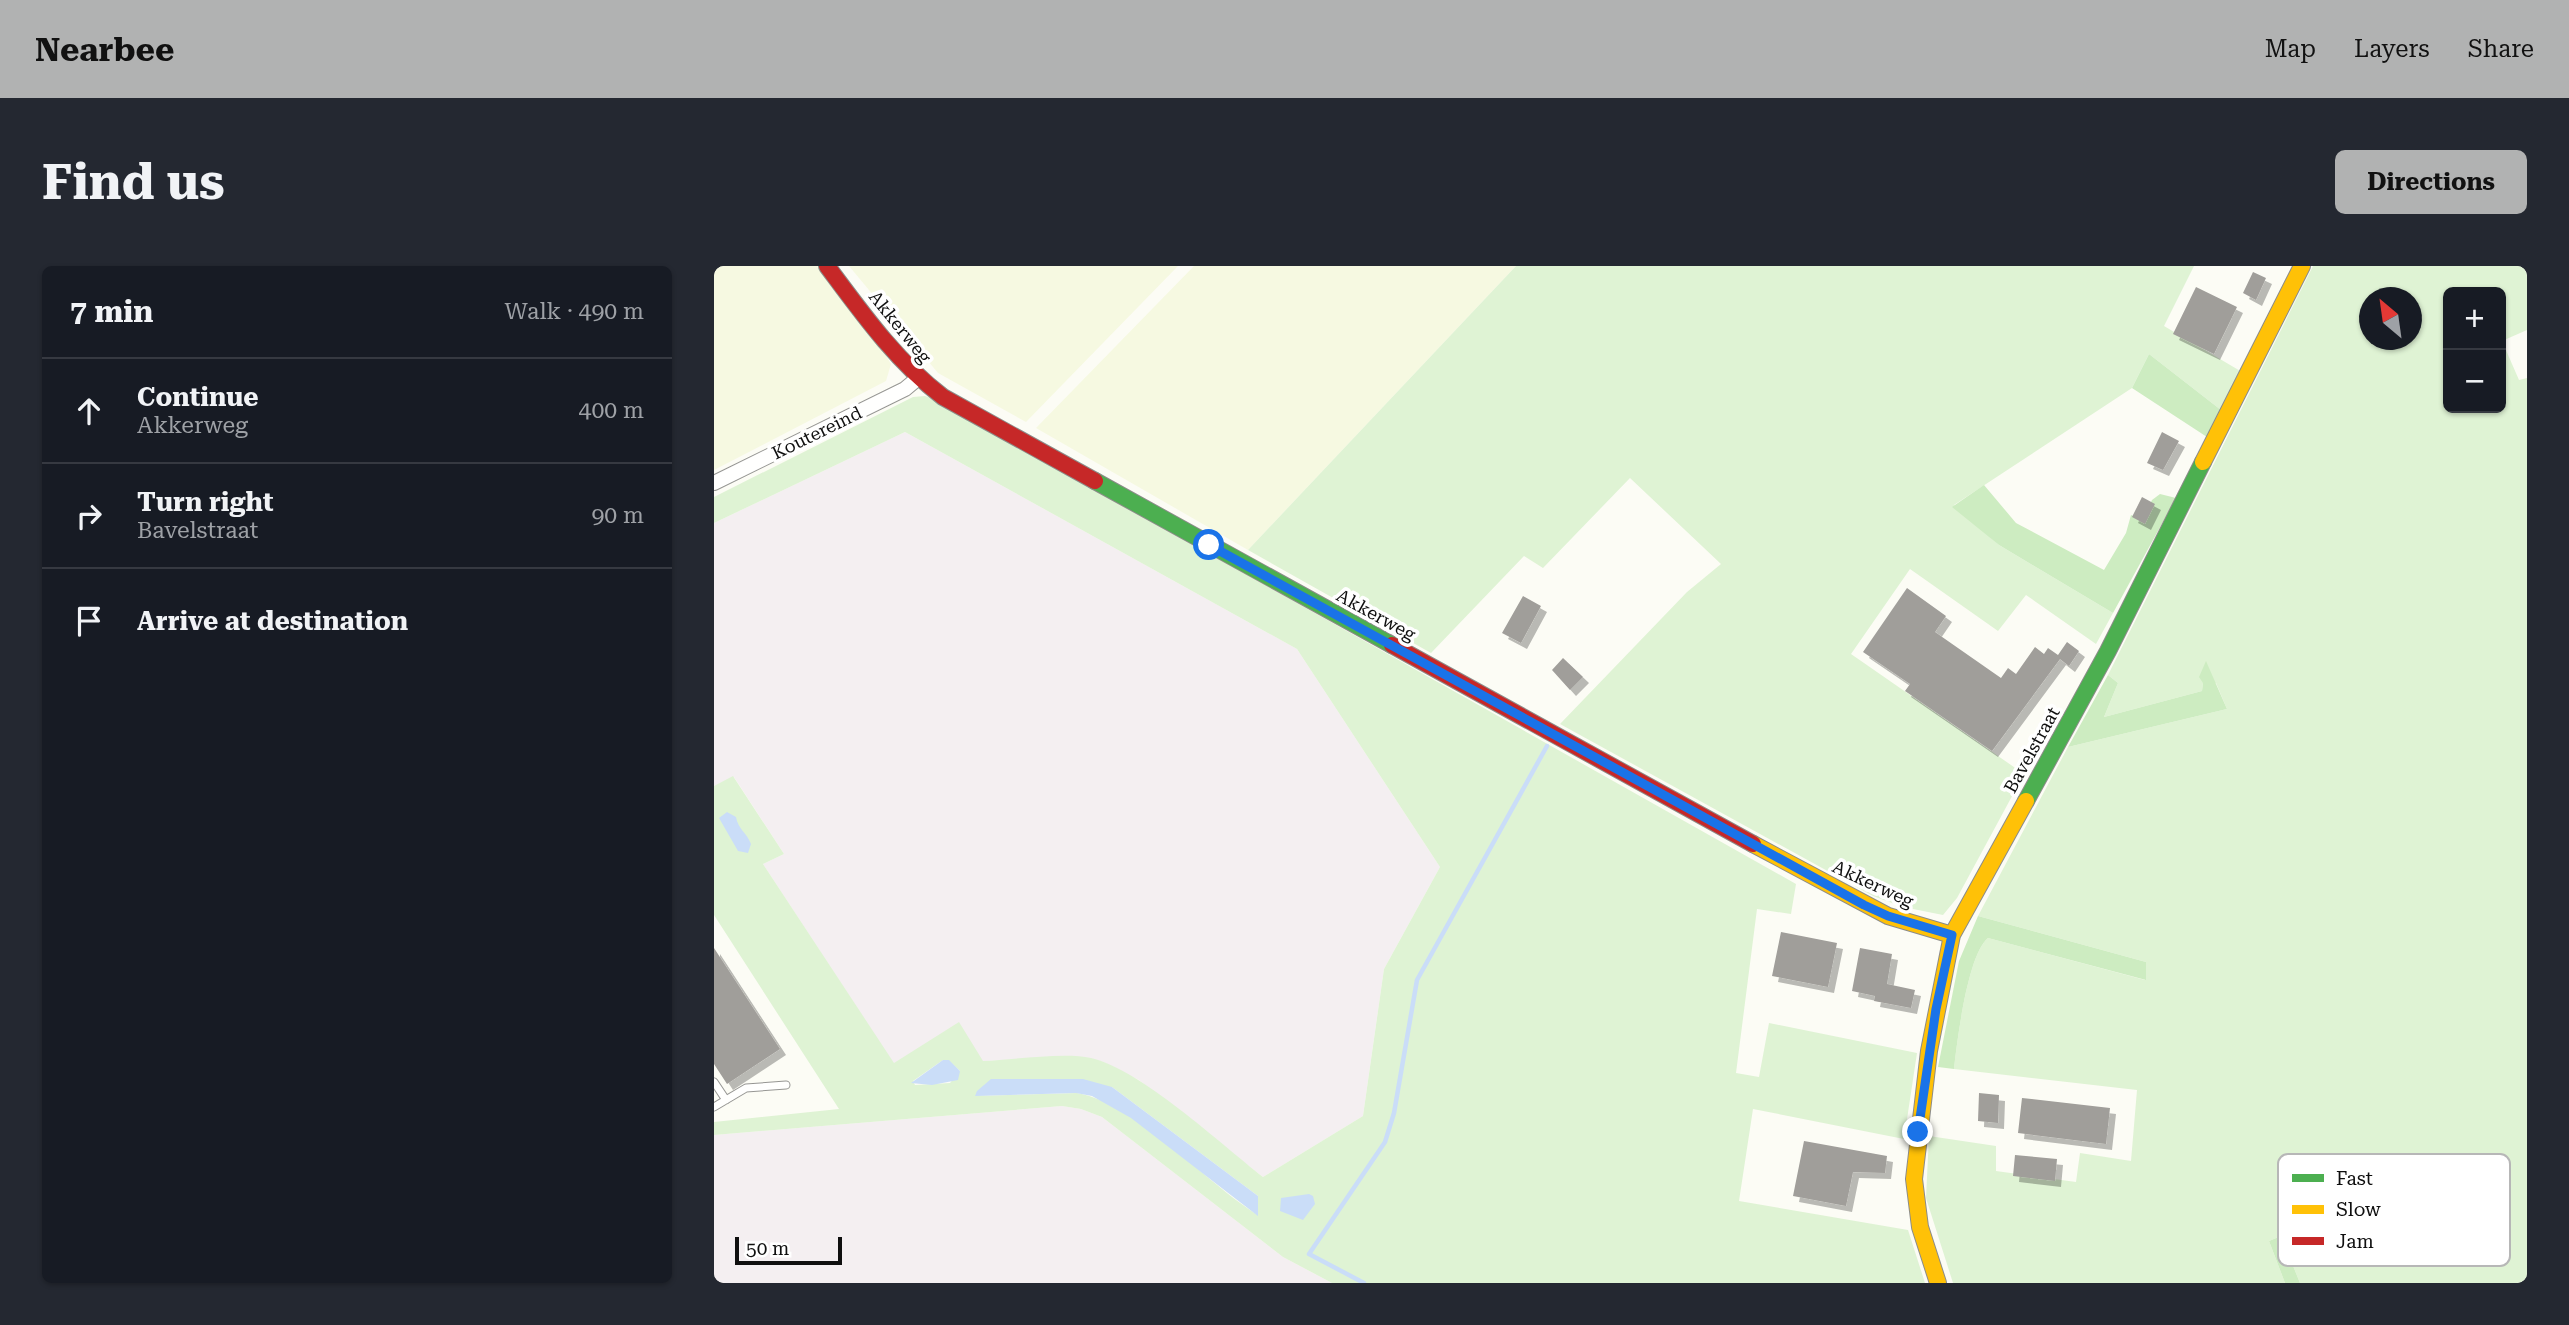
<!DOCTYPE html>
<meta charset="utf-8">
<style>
body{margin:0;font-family:"Roboto Serif",serif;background:#242831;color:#f1f3f6}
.controls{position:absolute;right:21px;top:21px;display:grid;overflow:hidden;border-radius:10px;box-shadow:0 2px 5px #0004}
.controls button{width:63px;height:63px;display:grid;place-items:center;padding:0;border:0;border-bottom:2px solid #363941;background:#171b24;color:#f1f3f6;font:35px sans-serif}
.compass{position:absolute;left:1645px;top:21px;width:63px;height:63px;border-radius:50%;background:#171b24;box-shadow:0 2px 5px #0004;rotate:331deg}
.scale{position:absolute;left:21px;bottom:18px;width:107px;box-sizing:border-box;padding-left:7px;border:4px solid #0f0f0f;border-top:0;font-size:19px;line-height:24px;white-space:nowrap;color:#0f0f0f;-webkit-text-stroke:5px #fff;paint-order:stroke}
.stop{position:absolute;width:21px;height:21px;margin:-16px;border:5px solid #1a73e8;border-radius:50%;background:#fff}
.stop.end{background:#1a73e8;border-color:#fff;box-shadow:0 2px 7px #0008}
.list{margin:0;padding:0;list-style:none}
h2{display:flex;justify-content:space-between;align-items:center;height:91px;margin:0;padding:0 28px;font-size:30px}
h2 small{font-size:23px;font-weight:400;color:#9ea1a6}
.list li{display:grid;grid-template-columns:46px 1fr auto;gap:21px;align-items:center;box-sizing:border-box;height:105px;padding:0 28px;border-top:2px solid #363941}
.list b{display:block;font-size:26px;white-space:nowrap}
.list p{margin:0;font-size:23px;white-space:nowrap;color:#9ea1a6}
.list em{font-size:23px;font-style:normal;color:#9ea1a6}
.icon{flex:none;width:38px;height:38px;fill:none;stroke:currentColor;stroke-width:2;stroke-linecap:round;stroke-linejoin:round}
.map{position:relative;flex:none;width:1813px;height:1017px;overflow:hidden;border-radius:10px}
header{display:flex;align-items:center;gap:42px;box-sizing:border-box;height:98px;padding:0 35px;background:#b1b2b2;color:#111}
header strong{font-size:33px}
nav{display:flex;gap:38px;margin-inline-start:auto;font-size:24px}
.intro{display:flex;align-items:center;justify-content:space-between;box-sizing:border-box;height:168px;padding:0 42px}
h1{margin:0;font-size:49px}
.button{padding:18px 32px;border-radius:10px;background:#b1b2b2;color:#111;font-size:24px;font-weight:700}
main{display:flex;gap:42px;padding:0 42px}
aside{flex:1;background:#171b24;border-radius:10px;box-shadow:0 2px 5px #0004}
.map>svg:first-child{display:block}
.industrial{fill:#f4eff1}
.farmland{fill:#f6f9e1}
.green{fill:#dff3d4;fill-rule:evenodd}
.forest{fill:#cdecc1}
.water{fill:#caddf8}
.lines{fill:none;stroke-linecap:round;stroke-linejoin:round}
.stream{stroke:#caddf8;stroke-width:4.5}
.building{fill:#a09e9a;filter:url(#shadow)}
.lane-casing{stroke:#969693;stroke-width:9}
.street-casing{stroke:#969693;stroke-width:16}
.fast-casing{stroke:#8c8c89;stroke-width:18}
.slow-casing{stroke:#8c8c89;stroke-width:18}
.jam-casing{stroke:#8c8c89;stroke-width:18}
.lane{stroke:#fffffe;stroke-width:7}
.street{stroke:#fffffe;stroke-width:14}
.fast{stroke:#4caf50;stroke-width:16}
.slow{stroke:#ffc107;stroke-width:16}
.jam{stroke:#c62828;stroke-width:16}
.route{stroke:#1a73e8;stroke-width:9}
.labels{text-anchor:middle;stroke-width:7;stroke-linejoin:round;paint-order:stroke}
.street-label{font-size:18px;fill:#0f0f0f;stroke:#fff}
.key{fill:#fff;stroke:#b7b7b7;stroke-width:2}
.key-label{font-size:19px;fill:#0f0f0f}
</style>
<header>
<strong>Nearbee</strong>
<nav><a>Map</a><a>Layers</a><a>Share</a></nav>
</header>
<div class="intro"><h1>Find us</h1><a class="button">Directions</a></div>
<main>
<aside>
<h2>7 min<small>Walk · 490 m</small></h2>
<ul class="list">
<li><svg class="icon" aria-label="ahead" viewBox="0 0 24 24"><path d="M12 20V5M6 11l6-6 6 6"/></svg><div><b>Continue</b><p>Akkerweg</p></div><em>400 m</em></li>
<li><svg class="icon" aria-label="right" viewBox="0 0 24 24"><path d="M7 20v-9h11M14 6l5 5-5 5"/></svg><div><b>Turn right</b><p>Bavelstraat</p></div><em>90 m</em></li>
<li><svg class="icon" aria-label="arrive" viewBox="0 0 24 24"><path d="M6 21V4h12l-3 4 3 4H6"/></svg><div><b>Arrive at destination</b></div></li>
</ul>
</aside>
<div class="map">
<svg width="1813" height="1017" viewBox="0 0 1813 1017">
<defs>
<filter id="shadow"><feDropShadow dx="6" dy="6" stdDeviation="0" flood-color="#0004"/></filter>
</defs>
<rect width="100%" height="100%" fill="#fcfcf5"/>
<path class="industrial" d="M191,166L583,383L726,601L670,703L649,850L549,911L425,814L387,795L362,792L180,798L49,598L70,588L20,511L0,520V257Z
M348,840L367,843L388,851L569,991L618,1017H0V869Z"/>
<path class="farmland" d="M0,0H104L171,88L177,98L172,115L0,204Z
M135,0H464L312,156L224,107Z
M480,0H802L534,284L322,162Z"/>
<path class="green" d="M802,0H1480L1450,60L1528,106L1507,144L1435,88L1418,122L1240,239L1285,279L1399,347L1382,378L1312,329L1284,365L1196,303L1137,388L1310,508L1243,632L1229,649L1189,641L1159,630L846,458L973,326L1007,298L916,212L829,302L810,290L717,387L534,284Z
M1599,0H1813V64L1788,75L1805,114L1813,112V1017H1586L1567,970L1555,975L1571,1017H1239L1212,932L1215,870L1282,880V905L1362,916L1366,887L1417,895L1423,824L1240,803C1243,775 1254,688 1274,672L1431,714L1432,696L1264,650L1354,481L1513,443L1502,417H1489L1488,425L1390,451L1404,417L1394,409ZM1734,26H1787V142H1734ZM1656,32H1698V74H1656Z
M211,130L223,134L1082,618L1077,648L1043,643L1022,807L1045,811L1055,757L1203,787L1190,873L1039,843L1025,935L1194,964L1211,1017H618L569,991L388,851L367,843L348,840L0,869V856L125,843L0,649V520L19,510L70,588L49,598L180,797L245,756L269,795C298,794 350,786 377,792C426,803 507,878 549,911L649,850L670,703L726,601L583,383L191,166L0,257V231L199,131ZM229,794H234L246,805L236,817L201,819L199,815ZM398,821L544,930V949C490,916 424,838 363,827L261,830Z"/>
<path class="forest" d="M1435,88L1507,144L1493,171L1418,122Z
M1270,219L1302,257L1390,304L1412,267L1417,249L1428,254L1438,234L1446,228L1462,232L1399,347L1285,279L1238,241Z
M1492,395L1513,443L1354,481L1394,409L1404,417L1390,451L1488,425L1489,417L1485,411Z
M1264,650L1432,696V714L1274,672C1254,688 1243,775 1240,803L1224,801L1245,695Z
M1567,970L1586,1017H1571L1555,975Z"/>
<path class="water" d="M13,546L22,551C24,563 33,567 37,578L34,587L24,585L5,552Z
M229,794H235L246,805L244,814L218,819L197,817Z
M277,813H369L398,821L544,930V950L417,852L378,830L362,827L261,830L263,825Z
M595,928L599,930L601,938L589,954L566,945L567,932Z"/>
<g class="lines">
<path class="stream" d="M650,1017L595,988L671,876L680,847L703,714L833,480"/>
</g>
<path class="building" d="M1539,6L1552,12L1542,34L1529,27Z
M1482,21L1523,41L1500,88L1459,68Z
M1448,166L1465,175L1449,204L1433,197Z
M1428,231L1441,238L1431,258L1418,251Z
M1193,322L1232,350L1221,366L1287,412L1294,402L1302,408L1321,381L1330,388L1334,382L1344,389L1353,376L1365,385L1355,400L1346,393L1278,485L1191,425L1196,418L1149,386Z
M809,330L827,340L807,377L788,367Z
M849,392L869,411L856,424L838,404Z
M1067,666L1123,677L1114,721L1058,710Z
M0,682L66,783L13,818L0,798Z
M1146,682L1178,688L1173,718L1201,724L1197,742L1160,735L1161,730L1138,725Z
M1265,827L1285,829L1284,857L1264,855Z
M1308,832L1396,842L1392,878L1304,867Z
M1090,875L1173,890L1171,907L1139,906L1132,940L1079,930Z
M1301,889L1343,893L1341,915L1299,910Z"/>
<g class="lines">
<defs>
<path id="lane" d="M0,816L12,834
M0,841L32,822L72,819"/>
<path id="street" d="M0,217L191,123L203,113"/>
<path id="fast" d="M381,215L678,379
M1312,535L1394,385L1489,196"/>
<path id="slow" d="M1489,196L1588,0
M1039,578L1174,650L1238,669
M1224,1017L1206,961L1200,913L1215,785L1238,669L1312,535"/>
<path id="jam" d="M113,0C148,47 182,95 229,131L381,215
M678,379L1039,578"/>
</defs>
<use href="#lane" class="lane-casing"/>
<use href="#street" class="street-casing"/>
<use href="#fast" class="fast-casing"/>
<use href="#slow" class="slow-casing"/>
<use href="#jam" class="jam-casing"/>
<use href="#lane" class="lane"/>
<use href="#street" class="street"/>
<use href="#fast" class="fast"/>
<use href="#slow" class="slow"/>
<use href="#jam" class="jam"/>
</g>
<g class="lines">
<path class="route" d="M495,279L1150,639L1174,650L1238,669L1222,743L1204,866"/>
</g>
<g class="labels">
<g class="street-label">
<text transform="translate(186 61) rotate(51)" y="6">Akkerweg</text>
<text transform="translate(103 167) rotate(-26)" y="6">Koutereind</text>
<text transform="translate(662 349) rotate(29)" y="6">Akkerweg</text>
<text transform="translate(1318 484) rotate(-61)" y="6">Bavelstraat</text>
<text transform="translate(1159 618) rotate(25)" y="6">Akkerweg</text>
</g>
</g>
<rect x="1564" y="888" width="232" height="112" rx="10" class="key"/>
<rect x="1578" y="908" width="32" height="8" fill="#4caf50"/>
<rect x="1578" y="939" width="32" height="9" fill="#ffc107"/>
<rect x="1578" y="971" width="32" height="8" fill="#c62828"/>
<g class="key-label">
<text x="1622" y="919">Fast</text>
<text x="1622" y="950">Slow</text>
<text x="1622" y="982">Jam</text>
</g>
</svg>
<div class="controls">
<button>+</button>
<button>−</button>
</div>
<svg class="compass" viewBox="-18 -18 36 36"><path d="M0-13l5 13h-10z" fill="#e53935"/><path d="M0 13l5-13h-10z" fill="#9ea1a6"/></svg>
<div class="scale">50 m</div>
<div class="stop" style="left:495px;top:279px"></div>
<div class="stop end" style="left:1204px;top:866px"></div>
</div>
</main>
